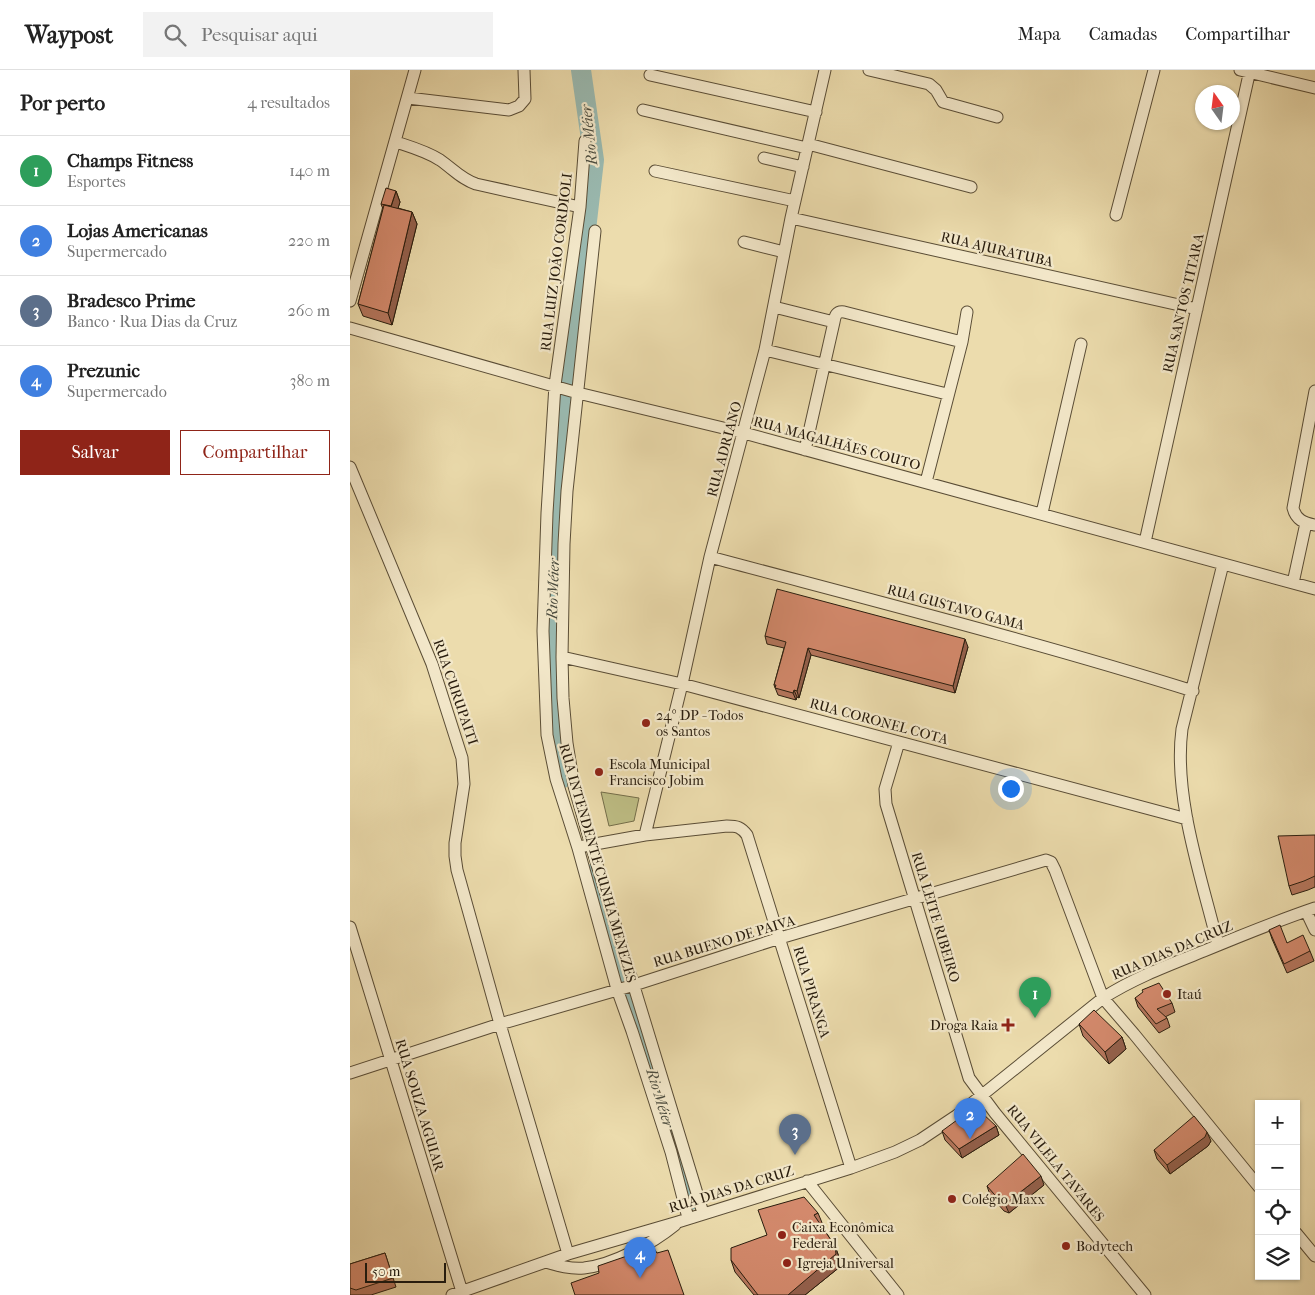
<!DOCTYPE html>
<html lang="pt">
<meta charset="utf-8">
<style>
body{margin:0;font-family:"IM FELL French Canon",serif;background:#f2f2f2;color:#222}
.controls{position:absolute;right:15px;bottom:15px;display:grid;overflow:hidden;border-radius:0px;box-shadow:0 1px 4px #0004}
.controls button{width:45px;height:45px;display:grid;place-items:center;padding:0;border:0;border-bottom:1px solid #e0e0e0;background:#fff;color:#222;font:25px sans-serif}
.compass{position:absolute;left:845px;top:15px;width:45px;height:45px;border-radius:50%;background:#fff;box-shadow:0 1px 4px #0004;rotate:346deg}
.scale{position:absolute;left:15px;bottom:12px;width:81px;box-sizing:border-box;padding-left:5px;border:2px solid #291d0e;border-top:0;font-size:14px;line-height:18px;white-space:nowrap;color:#291d0e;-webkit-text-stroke:4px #f3e8ca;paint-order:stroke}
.you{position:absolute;left:660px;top:718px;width:18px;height:18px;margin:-12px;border:4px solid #fff;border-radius:50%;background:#1a73e8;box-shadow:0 0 0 8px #1a73e833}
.badge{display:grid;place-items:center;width:32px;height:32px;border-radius:50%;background:#8f2418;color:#fff;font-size:16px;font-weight:700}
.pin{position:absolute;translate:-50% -41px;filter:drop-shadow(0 1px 2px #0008)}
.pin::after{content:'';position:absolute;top:26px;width:18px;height:15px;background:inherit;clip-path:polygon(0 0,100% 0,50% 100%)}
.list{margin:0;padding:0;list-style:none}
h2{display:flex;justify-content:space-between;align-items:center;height:65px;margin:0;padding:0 20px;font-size:21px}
h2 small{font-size:16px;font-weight:400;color:#767676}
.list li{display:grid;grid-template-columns:32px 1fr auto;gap:15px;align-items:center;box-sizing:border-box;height:70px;padding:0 20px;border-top:1px solid #e0e0e0}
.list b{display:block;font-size:19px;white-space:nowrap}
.list p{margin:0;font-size:16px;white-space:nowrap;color:#767676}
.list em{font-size:16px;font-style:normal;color:#767676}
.actions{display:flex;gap:10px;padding:15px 20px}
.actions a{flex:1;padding:11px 0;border:1px solid #8f2418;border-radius:0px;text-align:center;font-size:18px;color:#8f2418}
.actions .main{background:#8f2418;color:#fff}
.icon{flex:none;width:28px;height:28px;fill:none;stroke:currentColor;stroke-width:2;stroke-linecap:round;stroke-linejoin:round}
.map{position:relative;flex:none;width:965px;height:1225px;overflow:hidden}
header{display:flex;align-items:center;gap:30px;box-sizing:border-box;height:70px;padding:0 25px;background:#fff;border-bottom:1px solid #e0e0e0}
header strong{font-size:24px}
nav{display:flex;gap:28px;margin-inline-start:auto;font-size:18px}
.search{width:350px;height:45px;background:#f2f2f2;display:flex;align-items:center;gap:12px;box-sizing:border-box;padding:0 18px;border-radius:0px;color:#767676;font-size:19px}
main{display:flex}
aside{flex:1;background:#fff}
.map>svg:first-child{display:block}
.green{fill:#bebe85;stroke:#746e4a}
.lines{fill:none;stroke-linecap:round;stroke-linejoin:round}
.river{stroke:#9abab1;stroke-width:20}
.minor-casing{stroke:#5a4d36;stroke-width:13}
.minor{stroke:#f3e8ca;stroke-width:11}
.wall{fill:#b5765d;stroke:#291d0e}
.shaded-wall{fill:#94604c;stroke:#291d0e}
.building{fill:#d3896c;stroke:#291d0e}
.poi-dot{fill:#8f2418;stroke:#f3e8ca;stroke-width:2}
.labels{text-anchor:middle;stroke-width:4.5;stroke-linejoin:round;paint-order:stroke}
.street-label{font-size:14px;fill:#291d0e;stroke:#f3e8ca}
.poi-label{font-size:14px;fill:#291d0e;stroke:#f3e8ca;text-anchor:start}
.water-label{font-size:15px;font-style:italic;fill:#4b4c3f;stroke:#f3e8ca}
</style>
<header>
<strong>Waypost</strong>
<div class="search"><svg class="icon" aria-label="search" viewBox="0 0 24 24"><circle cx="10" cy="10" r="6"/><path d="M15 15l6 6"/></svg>Pesquisar aqui</div>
<nav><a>Mapa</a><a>Camadas</a><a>Compartilhar</a></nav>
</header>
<main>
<aside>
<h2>Por perto<small>4 resultados</small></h2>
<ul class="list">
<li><span class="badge" style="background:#2e9e5b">1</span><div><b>Champs Fitness</b><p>Esportes</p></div><em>140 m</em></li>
<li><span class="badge" style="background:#3f7fe0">2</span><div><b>Lojas Americanas</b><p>Supermercado</p></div><em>220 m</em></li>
<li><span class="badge" style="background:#5c6f8a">3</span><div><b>Bradesco Prime</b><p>Banco · Rua Dias da Cruz</p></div><em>260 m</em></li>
<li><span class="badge" style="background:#3f7fe0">4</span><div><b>Prezunic</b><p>Supermercado</p></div><em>380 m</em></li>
</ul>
<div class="actions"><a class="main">Salvar</a><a>Compartilhar</a></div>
</aside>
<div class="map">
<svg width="965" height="1225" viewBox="0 0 965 1225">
<rect width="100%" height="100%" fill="#ecdcad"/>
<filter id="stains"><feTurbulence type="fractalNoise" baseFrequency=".004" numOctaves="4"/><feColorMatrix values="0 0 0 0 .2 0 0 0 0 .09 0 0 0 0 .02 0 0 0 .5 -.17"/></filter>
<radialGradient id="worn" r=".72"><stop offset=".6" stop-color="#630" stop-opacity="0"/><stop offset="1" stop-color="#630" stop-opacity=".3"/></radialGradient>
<path class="green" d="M251,722L289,728L284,751L259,756Z"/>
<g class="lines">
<path class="river" d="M219,308L244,90L231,0
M213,708C200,650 201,590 203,531C205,463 209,397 217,330
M242,804L273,906
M279,927L341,1130"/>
<defs>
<path id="minor" d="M519,0L579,14L586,20L593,32L647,47
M890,0L965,18
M300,5L466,42
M58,28L159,40L169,36L175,29L174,0
M293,40L457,78
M235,71L230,137L205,315L197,443L193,561L197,665L206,709L228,778L267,919L282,961L321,1082L338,1148
M46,72C61,77 76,81 90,90C103,99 111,109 126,114L230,137
M458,74L621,117
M414,88L453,97
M305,101L445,131
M766,145L804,0
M441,148L847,239
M245,161L217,421L214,474L212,587L213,628L217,673L224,716L241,775L353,1143
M394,172L434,182
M0,231L65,0
M424,237L484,252C485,246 486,241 494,242L612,272
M0,258L228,323L394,363L965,519
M415,280L597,324
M965,321L943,438C946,450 954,453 965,455
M455,380L484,252
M0,397L82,594L112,688L114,714L105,773V786L107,800L150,954L218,1184
M576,412L612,272L617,242
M692,443L731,274
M795,472L900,0
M360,487C521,530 683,571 843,621
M943,513L956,453
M212,587L332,614L837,749
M549,672L535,719L536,734L619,1008L645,1043L795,1225
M295,765L332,614L360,487L415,280L441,148L475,0
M234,776L295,765L377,756C387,756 391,757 397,765L501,1098
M956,841L965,860
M0,857L113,1225
M868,875C852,809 823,727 832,659L873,494
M0,1003L150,954L281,916L430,868L696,790L701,792L705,800L753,928L784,964L909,1117
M457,1111L548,1225
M946,1163L965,1186
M196,1192C209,1196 220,1199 234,1198C263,1195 303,1173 325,1155
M102,1225L218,1184L328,1152L501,1098L545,1082L570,1070L606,1046L753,928C784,908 819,895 854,881C890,866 927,851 965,838"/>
</defs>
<use href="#minor" class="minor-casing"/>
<use href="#minor" class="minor"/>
</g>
<path class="wall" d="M46,121L50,132L48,138L62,142L67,154L42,255L13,246L8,234L33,139L31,134Z
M415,566L618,577L605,623L461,585L449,628L447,627L446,630L428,625L424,615L434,578L417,574Z
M965,765V817L958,820L942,825L939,816Z
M919,860L937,873L960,881L964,891L937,903L922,869Z
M785,928L822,933L825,942L815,947L817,948L820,957L809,963L788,937Z
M729,954L772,967L776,979L759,994L733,966Z
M646,1056L649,1065L612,1088L595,1070L592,1061Z
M861,1071L858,1076L820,1104L807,1089L804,1080Z
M694,1115L659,1143L654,1141L640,1125L637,1116Z
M468,1143L473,1155H471L485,1176L489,1187L491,1196L455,1225H404L385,1202L381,1190L417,1165Z
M35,1183L46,1217L21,1225H0V1194Z"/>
<path class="shaded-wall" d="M46,121L50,132L45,148L41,137Z
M62,142L67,154L42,255L38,243Z
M615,569L618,577L605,623L603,616Z
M458,578L461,585L449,628L447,621Z
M444,620L447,627L446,630L443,623Z
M772,967L776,979L759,994L755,982Z
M646,1056L649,1065L612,1088L609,1079Z
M857,1062L861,1071L858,1076L820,1104L817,1095Z
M691,1106L694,1115L659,1143L655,1134Z
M485,1176L489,1187L491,1196L455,1225H438Z"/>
<path class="building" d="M36,118L46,121L41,136L31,134Z
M34,135L62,142L38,243L8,234Z
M427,519L615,569L603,616L458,578L447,621L444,620L443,623L425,618L426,615H424L436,572L415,566Z
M965,765V806L954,811L939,816L928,766Z
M930,855L937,873L953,865L960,881L934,894L919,860Z
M809,913L822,933L807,939L817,948L806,954L785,928L793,922L792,920Z
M744,940L772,967L755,982L729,954Z
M625,1041L632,1043L646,1056L609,1079L592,1061L618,1042Z
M844,1046L857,1062L855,1067L817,1095L804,1080Z
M673,1084L691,1106L655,1134L651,1132L637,1116Z
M454,1127L468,1143L464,1145L485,1176L486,1184L438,1225H408L381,1190V1178L417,1165L408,1140Z
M303,1177L307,1183L318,1180L334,1225H225L221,1213L249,1203L248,1196Z
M35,1183L43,1208L6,1220L0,1218V1194Z"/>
<g class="poi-dot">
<circle cx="296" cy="653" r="5"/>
<circle cx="249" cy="702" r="5"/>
<circle cx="817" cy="924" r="5"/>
<path d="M655.5 947.5h5v5h5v5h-5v5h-5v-5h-5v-5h5z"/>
<circle cx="602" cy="1129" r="5"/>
<circle cx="432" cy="1165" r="5"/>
<circle cx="716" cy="1176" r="5"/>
<circle cx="437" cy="1193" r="5"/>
</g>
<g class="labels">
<g class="street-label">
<text transform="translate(647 179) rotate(13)" y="5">RUA AJURATUBA</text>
<text transform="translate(206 192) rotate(-83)" y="5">RUA LUIZ JOÃO CORDIOLI</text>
<text transform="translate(833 233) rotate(-77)" y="5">RUA SANTOS TITARA</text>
<text transform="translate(487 373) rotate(15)" y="5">RUA MAGALHÃES COUTO</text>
<text transform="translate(374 379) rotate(-75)" y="5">RUA ADRIANO</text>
<text transform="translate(606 537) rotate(15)" y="5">RUA GUSTAVO GAMA</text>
<text transform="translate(106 622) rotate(71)" y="5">RUA CURUPAITI</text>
<text transform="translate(529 651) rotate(15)" y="5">RUA CORONEL COTA</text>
<text transform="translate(248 793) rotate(74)" y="5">RUA INTENDENTE CUNHA MENEZES</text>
<text transform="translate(586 847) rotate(73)" y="5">RUA LEITE RIBEIRO</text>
<text transform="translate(374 871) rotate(-17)" y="5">RUA BUENO DE PAIVA</text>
<text transform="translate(822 880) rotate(-23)" y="5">RUA DIAS DA CRUZ</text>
<text transform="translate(462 922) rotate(73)" y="5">RUA PIRANGA</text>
<text transform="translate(70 1035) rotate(73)" y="5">RUA SOUZA AGUIAR</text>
<text transform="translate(706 1093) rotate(51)" y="5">RUA VILELA TAVARES</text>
<text transform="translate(381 1119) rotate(-17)" y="5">RUA DIAS DA CRUZ</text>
</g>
<g class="poi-label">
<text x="306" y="650">24º DP - Todos<tspan x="306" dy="16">os Santos</tspan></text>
<text x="259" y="699">Escola Municipal<tspan x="259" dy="16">Francisco Jobim</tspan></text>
<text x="827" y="929">Itaú</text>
<text x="648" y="960" text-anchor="end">Droga Raia</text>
<text x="612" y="1134">Colégio Maxx</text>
<text x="442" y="1162">Caixa Econômica<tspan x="442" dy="16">Federal</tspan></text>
<text x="726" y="1181">Bodytech</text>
<text x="447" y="1198">Igreja Universal</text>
</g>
<g class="water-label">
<text transform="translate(239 65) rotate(-96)" y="5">Rio Méier</text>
<text transform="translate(203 519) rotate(-88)" y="5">Rio Méier</text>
<text transform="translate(310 1028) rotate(73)" y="5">Rio Méier</text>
</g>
</g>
<rect width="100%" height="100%" filter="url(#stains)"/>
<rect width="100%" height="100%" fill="url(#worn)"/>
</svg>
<div class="controls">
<button>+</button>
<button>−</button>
<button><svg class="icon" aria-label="locate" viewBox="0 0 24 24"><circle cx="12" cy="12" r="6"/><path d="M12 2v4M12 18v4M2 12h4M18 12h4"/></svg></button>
<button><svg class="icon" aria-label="layers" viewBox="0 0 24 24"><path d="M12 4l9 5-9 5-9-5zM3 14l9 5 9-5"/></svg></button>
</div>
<svg class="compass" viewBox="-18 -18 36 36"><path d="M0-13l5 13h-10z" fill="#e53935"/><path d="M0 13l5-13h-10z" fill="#767676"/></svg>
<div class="scale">50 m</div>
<div class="you"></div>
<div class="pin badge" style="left:685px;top:948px;background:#2e9e5b">1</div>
<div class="pin badge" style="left:620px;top:1069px;background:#3f7fe0">2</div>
<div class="pin badge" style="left:445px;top:1085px;background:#5c6f8a">3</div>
<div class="pin badge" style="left:290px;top:1208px;background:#3f7fe0">4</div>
</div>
</main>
